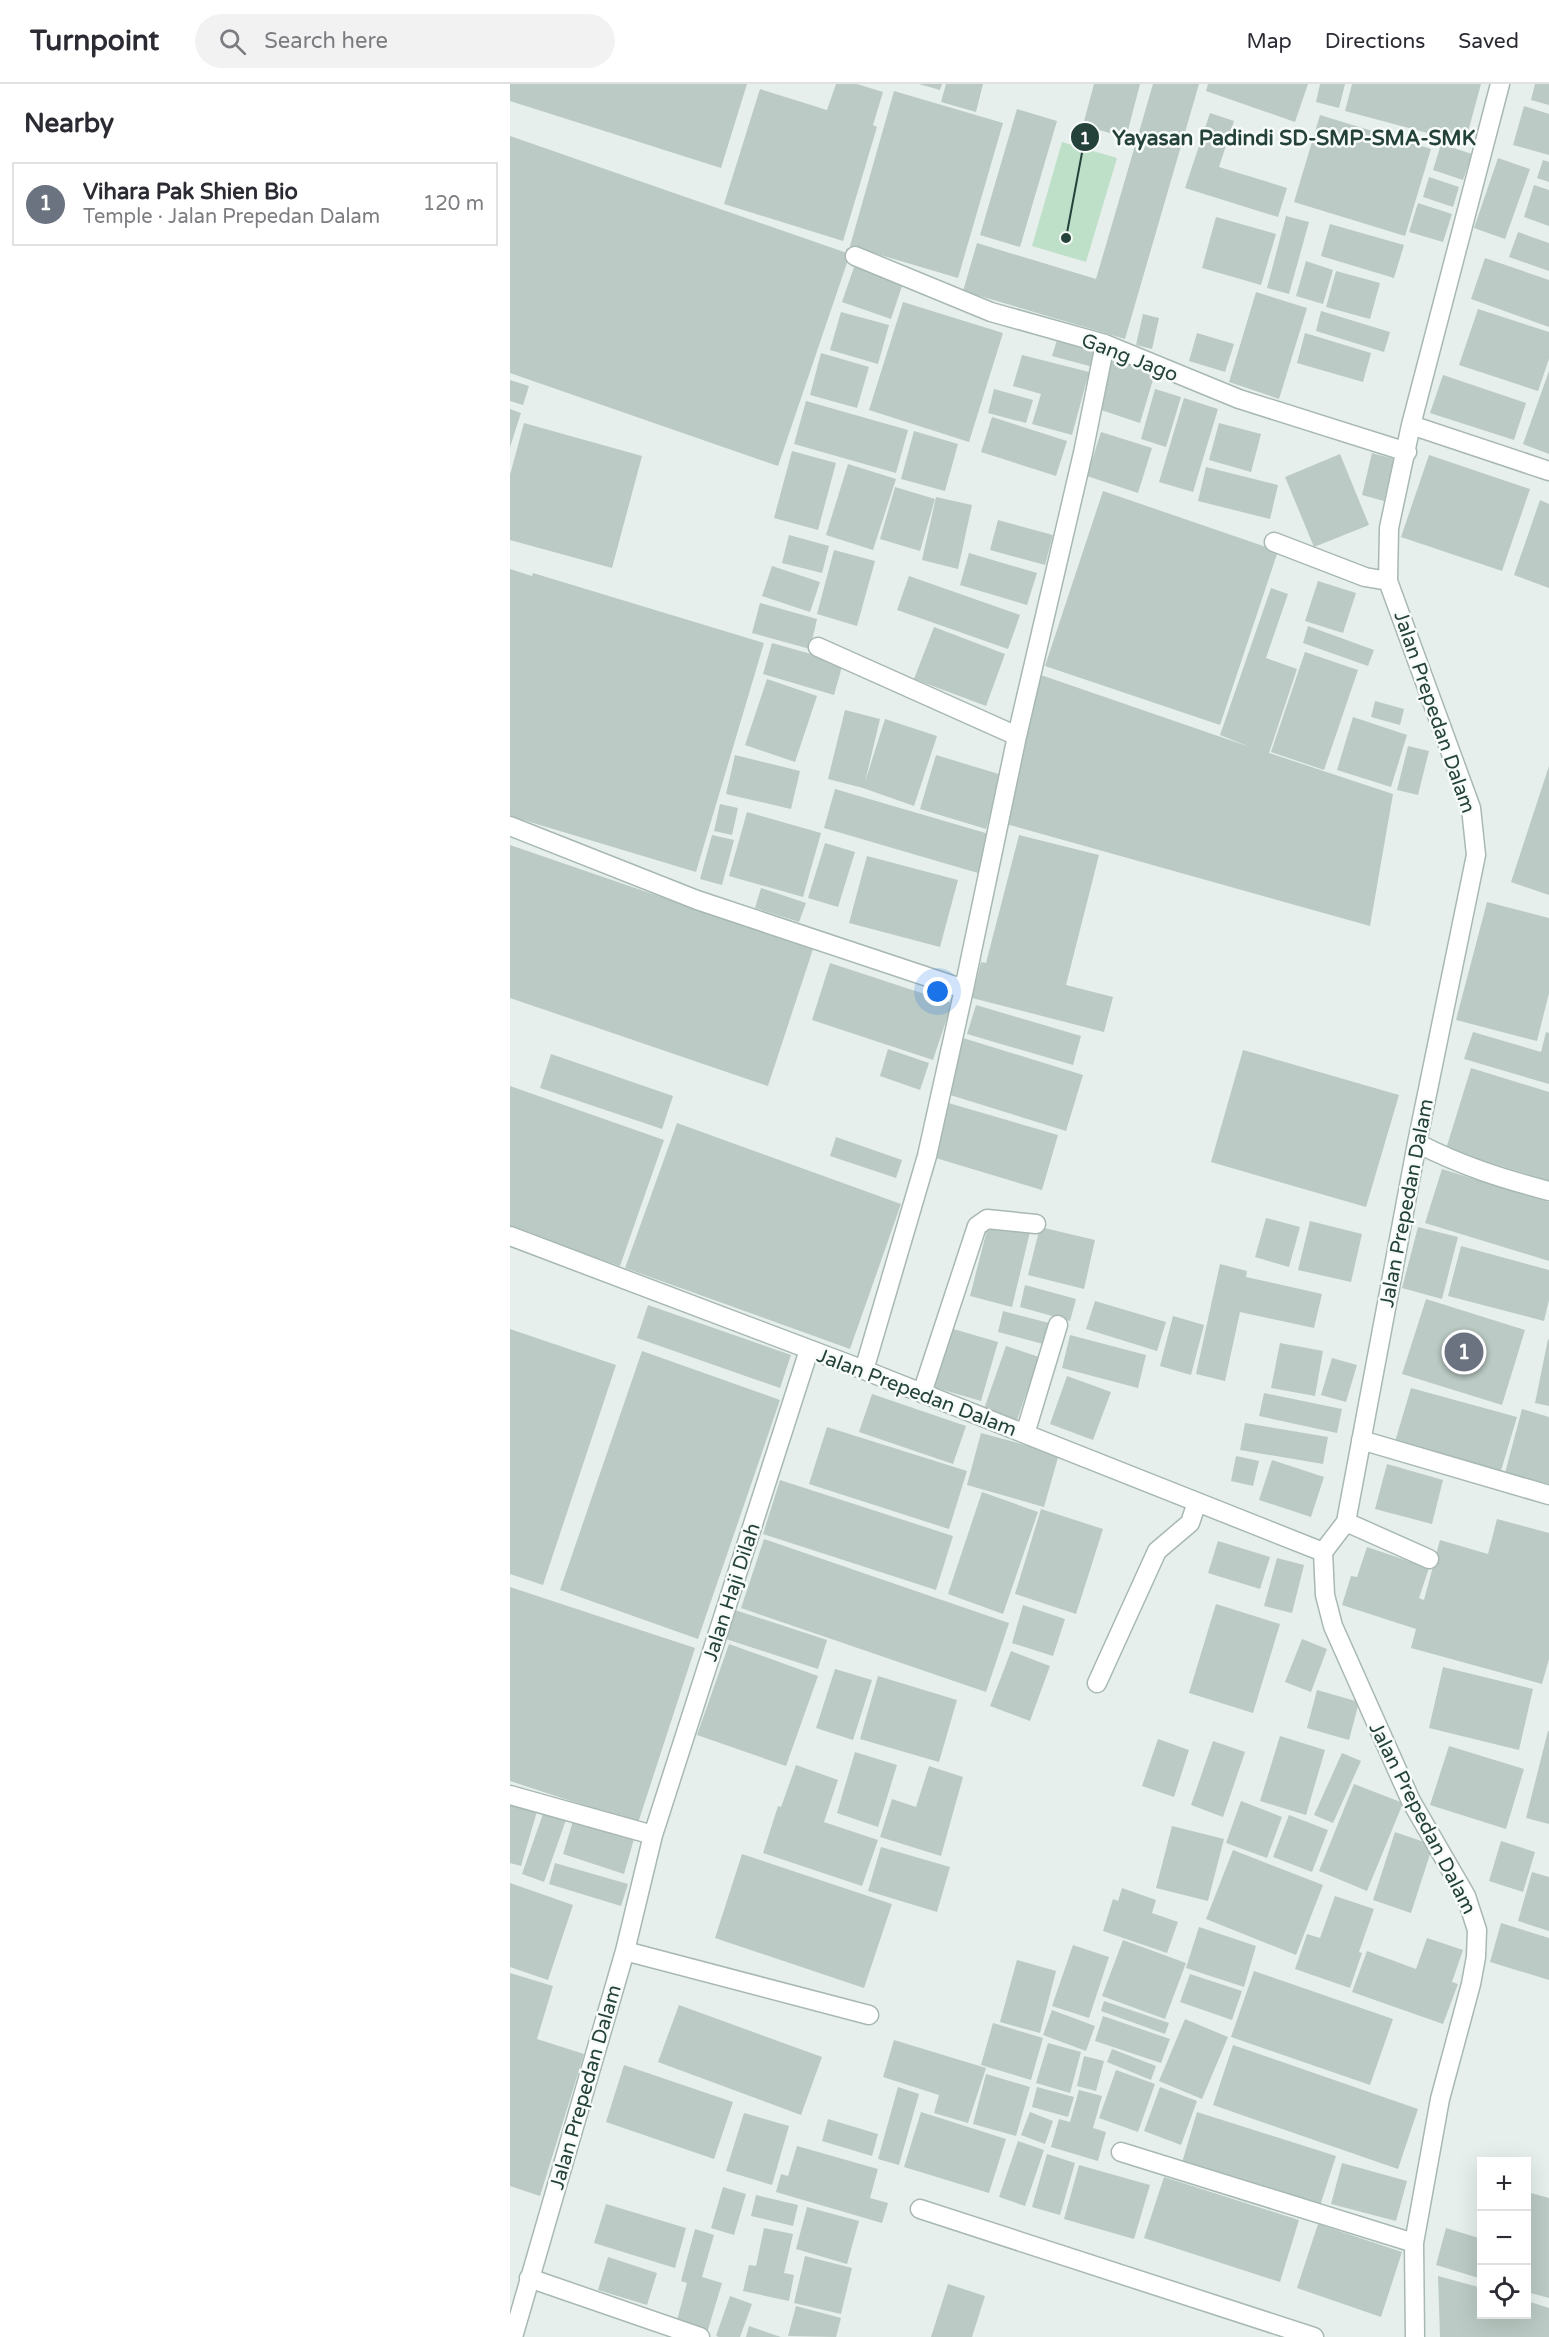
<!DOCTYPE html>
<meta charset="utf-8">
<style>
body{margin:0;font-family:"Varela Round",sans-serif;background:#f2f2f3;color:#2b2b33}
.controls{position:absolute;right:18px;bottom:18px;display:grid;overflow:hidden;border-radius:0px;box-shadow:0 6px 24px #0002}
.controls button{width:54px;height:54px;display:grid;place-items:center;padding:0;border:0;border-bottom:2px solid #e1e1e2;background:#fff;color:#2b2b33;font:30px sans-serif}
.you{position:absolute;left:428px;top:908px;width:21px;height:21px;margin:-15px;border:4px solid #fff;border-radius:50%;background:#1a73e8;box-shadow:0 0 0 9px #1a73e833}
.badge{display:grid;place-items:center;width:39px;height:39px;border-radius:50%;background:#855347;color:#fff;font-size:20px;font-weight:700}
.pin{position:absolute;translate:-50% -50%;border:3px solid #fff;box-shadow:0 2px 6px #0006}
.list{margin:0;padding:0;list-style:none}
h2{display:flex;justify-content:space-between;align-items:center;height:78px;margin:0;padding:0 24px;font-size:26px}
h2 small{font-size:20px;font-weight:400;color:#7c7c81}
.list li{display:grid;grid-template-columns:39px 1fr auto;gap:18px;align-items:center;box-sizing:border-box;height:84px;margin:0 12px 12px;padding:0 12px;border:2px solid #e1e1e2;border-radius:0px}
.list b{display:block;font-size:22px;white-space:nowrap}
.list p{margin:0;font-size:20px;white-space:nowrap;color:#7c7c81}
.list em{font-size:20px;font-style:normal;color:#7c7c81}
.icon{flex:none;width:33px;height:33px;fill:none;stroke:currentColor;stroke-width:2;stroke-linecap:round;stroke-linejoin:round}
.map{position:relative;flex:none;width:1039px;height:2253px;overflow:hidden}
header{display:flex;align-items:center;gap:36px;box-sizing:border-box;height:84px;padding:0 30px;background:#fff;border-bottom:2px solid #e1e1e2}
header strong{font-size:28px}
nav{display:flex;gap:33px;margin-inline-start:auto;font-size:21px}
.search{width:420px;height:54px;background:#f2f2f3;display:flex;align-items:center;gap:15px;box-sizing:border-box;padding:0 21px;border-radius:33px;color:#7c7c81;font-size:22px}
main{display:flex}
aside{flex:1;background:#fff}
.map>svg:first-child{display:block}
.green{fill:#bfe0c8}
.building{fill:#bbcac4}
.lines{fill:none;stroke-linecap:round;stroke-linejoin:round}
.service-casing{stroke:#a8b8b2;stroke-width:21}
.minor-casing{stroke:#a8b8b2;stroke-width:21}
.service{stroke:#fff;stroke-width:18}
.minor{stroke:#fff;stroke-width:18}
.labels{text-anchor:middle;stroke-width:5;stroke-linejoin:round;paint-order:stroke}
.street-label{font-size:20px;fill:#24423a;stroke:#f7fbf9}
.leader{fill:none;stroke:#24423a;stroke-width:2}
.callout-dot{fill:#24423a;stroke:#f7fbf9;stroke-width:2}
.mark-label{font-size:18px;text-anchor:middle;font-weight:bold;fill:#fff}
.callout-label{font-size:21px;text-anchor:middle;font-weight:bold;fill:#24423a;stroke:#f7fbf9;stroke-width:5;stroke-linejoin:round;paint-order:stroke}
</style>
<header>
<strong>Turnpoint</strong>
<div class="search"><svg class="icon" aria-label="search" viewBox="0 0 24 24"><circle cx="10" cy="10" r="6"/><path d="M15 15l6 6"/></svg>Search here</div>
<nav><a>Map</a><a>Directions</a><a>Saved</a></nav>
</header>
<main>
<aside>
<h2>Nearby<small></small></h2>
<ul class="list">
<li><span class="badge" style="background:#6b7280">1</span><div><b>Vihara Pak Shien Bio</b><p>Temple · Jalan Prepedan Dalam</p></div><em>120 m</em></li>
</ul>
</aside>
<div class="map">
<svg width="1039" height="2253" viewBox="0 0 1039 2253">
<rect width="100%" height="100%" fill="#e6efeb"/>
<path class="green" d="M552,58L607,74L576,178L522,162Z"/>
<path class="building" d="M0,0H237L211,84L0,17Z
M326,0H347L373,8L363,41L367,43L333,157L214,120L250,5L317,26Z
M409,0H432L430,6Z
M436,0H473L466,28L431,18Z
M584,0H630L616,54L573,41Z
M643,0H689L615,255L453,207L467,159L586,195Z
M698,0H798L785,38L696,7Z
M810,0H835L829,24L806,18Z
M842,0H971L955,59L835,27Z
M1025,0H1039V21L1021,16Z
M384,7L493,39L448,194L340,162Z
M1014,22L1039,30V71L1003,61Z
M507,25L547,37L510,163L470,151Z
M700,29L724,37L709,83L777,104L768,133L675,104Z
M810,31L921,65L895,152L784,118Z
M0,52L340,170L268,382L0,289Z
M931,60L962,70L953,96L923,86Z
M988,74L1020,85L995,155L964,144Z
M1033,76L1039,78V98L1027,94Z
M919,93L949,103L943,123L913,113Z
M1024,101L1039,106V142L1014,133Z
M908,119L942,130L933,158L899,148Z
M776,132L799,138L779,210L757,204Z
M706,133L766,150L751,201L692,184Z
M820,140L894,161L884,194L811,172Z
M1008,148L1039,159V187L999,173Z
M975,174L1039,196V243L961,215Z
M796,177L823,186L813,220L786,212Z
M344,183L393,199L381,235L332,218Z
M826,187L870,199L860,235L816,223Z
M746,208L797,224L769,315L719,298Z
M393,218L493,249L459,358L359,326Z
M968,225L1039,248V275L1028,307L949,281Z
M811,227L880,248L874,268L806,247Z
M331,228L379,241L368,280L320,266Z
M633,230L649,234L642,265L626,261Z
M687,249L724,260L715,288L679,277Z
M795,249L861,269L853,298L787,279Z
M548,253L589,265L583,283L542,272Z
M311,269L359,283L347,324L300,311Z
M512,271L579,288L562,351L522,340L531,310L503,302Z
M601,274L645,289L630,339L585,324Z
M1039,287V370L1013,360Z
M933,291L1016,319L1004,356L920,329Z
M0,296L19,302L13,321L0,317Z
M484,305L523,316L516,339L478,329Z
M645,305L671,313L656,363L631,355Z
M674,314L708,325L683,408L649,398Z
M296,317L398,346L386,389L284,360Z
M0,325L11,329L0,363Z
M482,333L557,357L546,392L471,368Z
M14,339L132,372L102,484L0,456V391Z
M709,339L751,350L741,388L699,376Z
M404,347L448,360L435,407L391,395Z
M591,348L642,364L628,409L577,392Z
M282,367L326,379L308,446L264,434Z
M862,369L884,375L874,417L852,411Z
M830,370L859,441L804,463L775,393Z
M919,371L1020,405L992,487L891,453Z
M338,380L386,395L363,466L316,451Z
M696,383L768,401L760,435L688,417Z
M385,403L425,415L410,467L370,455Z
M593,407L768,467L710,641L535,582Z
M426,413L462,421L448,485L412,476Z
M1030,416L1039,420V504L1004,491Z
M488,436L543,451L535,481L480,466Z
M279,451L319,462L312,489L272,479Z
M324,466L365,477L347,542L307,530Z
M459,469L527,489L517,521L450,501Z
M262,482L310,498L300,528L252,512Z
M0,485L22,492L23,489L254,559L186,788L0,732Z
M399,492L510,531L498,565L387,526Z
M808,497L846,509L833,549L795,537Z
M761,504L778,510L756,574L787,585L759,669L883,710L860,842L496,740L525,589L740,663L710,651Z
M250,519L307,535L300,565L242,549Z
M798,542L864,566L858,582L793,559Z
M424,543L495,570L476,622L404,595Z
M262,559L333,579L324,611L253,590Z
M795,568L848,586L814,686L761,668Z
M257,595L307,612L285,678L235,661Z
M865,617L894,625L890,641L861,633Z
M335,626L370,635L355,698L375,635L427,652L404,722L353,704L318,695Z
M843,633L897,651L881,703L827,686Z
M898,662L919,667L908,711L887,706Z
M225,671L290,687L281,725L216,710Z
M426,671L492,691L476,745L410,725Z
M1039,682V811L1001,798Z
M325,705L479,750L468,789L314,744Z
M210,720L228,724L222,751L204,747Z
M237,728L311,749L293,813L219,792Z
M202,751L224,756L212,801L190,795Z
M509,751L589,771L556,901L603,913L594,948L462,914L471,878L476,879Z
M315,759L345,768L328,823L298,814Z
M0,761L303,865L258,1002L0,914Z
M357,772L448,796L430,863L339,839Z
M251,804L296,819L289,838L245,824Z
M977,818L1039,834V909L1027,957L946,936Z
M320,879L442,919L423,976L302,936Z
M466,921L571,952L563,981L457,950Z
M963,948L1031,968L1036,948L1039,949V1000L954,975Z
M453,954L573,991L556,1047L437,1010Z
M378,965L419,979L410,1006L370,992Z
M733,966L889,1011L856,1123L701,1078Z
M41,970L163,1012L152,1045L30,1004Z
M961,984L1039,1008V1097L936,1065Z
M0,1002L154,1056L110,1182L0,1144Z
M435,1018L548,1051L532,1106L419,1072Z
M167,1039L391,1120L340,1265L115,1184Z
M326,1053L392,1076L386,1094L320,1072Z
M932,1085L1039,1118V1177L915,1139Z
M756,1134L790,1143L779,1183L745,1173Z
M800,1137L852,1150L841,1198L788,1186Z
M479,1138L520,1148L502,1223L460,1212Z
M530,1143L585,1156L574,1205L518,1191Z
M908,1143L948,1153L932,1215L892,1204Z
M951,1162L1039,1186V1216L1034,1237L938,1212Z
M710,1180L737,1187L736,1193L812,1210L804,1244L730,1228L715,1297L686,1290Z
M515,1201L566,1215L560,1237L510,1223Z
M916,1215L1015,1246L992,1321L892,1290Z
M585,1217L656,1238L647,1267L576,1245Z
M138,1221L281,1271L270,1304L127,1254Z
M493,1227L543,1240L537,1261L488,1248Z
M663,1232L694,1241L681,1291L650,1282Z
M440,1244L488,1258L471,1317L423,1303Z
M0,1245L106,1281L33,1501L0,1490Z
M560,1251L636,1271L628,1304L552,1284Z
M1038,1255L1039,1256V1322L1025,1319Z
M770,1259L813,1267L805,1312L761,1304Z
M496,1262L529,1273L507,1336L474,1325Z
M132,1267L270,1316L188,1555L50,1506Z
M822,1274L847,1281L836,1318L811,1311Z
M557,1292L601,1308L583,1356L540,1340Z
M901,1304L1007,1333L990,1390L884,1361Z
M754,1309L832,1325L827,1349L749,1332Z
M362,1310L456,1342L443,1380L349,1348Z
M1012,1325L1039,1333V1400L995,1389Z
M735,1339L818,1353L813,1380L730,1366Z
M317,1343L457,1387L439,1445L299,1400Z
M471,1349L549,1370L534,1423L457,1401Z
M726,1372L749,1377L743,1402L721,1397Z
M762,1376L814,1393L801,1433L749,1416Z
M877,1380L933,1396L922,1440L865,1425Z
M270,1396L443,1452L426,1506L253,1450Z
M472,1408L528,1428L493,1530L438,1510Z
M531,1425L593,1445L566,1530L505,1510Z
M987,1435L1039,1449V1575L1032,1600L901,1564L906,1545L832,1521L841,1492L847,1493L857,1463L919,1484L909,1514L914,1516L930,1456L978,1470Z
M254,1455L499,1539L476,1608L231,1524Z
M708,1457L760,1473L750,1505L698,1489Z
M767,1474L794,1481L782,1529L754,1522Z
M0,1503L185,1564L128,1739L0,1697Z
M706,1520L770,1540L743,1629L679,1609Z
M513,1521L555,1535L543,1572L502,1559Z
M225,1526L317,1556L308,1585L216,1555Z
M792,1555L817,1565L801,1608L775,1598Z
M219,1560L308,1592L276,1682L187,1651Z
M501,1567L540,1582L520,1637L480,1622Z
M933,1583L1023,1605L1009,1666L919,1644Z
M325,1585L362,1596L343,1656L306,1644Z
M368,1592L447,1616L429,1678L350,1655Z
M807,1606L849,1618L839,1656L797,1644Z
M1038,1647H1039V1740L1016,1734Z
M770,1652L815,1666L796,1731L750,1717Z
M648,1655L679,1666L664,1713L632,1702Z
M703,1657L735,1668L713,1733L681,1721Z
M939,1662L1014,1685L996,1745L920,1721Z
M345,1668L387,1681L368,1743L327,1729Z
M832,1669L851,1677L823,1739L804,1731Z
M286,1681L328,1696L314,1738L368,1756L352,1802L253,1769L268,1722L271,1723Z
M419,1682L453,1693L431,1772L370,1753L382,1715L406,1723Z
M844,1700L893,1719L857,1807L809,1787Z
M0,1716L28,1724L11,1782L0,1779Z
M731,1717L772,1733L757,1774L716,1759Z
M34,1727L56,1736L34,1798L12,1790Z
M779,1731L818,1746L802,1788L763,1773Z
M63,1737L124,1755L114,1790L53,1770Z
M662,1742L714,1755L698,1817L646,1804Z
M885,1748L923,1761L901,1829L863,1816Z
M991,1757L1025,1768L1013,1808L979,1797Z
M371,1763L440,1783L427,1828L358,1807Z
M723,1766L813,1801L786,1871L696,1835Z
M232,1770L382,1820L354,1904L205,1854Z
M45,1779L118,1800L111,1822L39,1800Z
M1022,1788L1039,1793V1847L1008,1837Z
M0,1799L63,1821L38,1896L0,1883Z
M612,1804L646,1816L642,1829L668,1838L657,1869L593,1847L603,1815L608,1817Z
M825,1812L864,1825L849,1868L852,1869L840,1904L785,1885L797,1850L810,1854Z
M991,1839L1039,1854V1896L980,1878Z
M689,1843L746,1862L734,1903L676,1884Z
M917,1854L953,1866L942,1898L948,1900L933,1940L842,1908L857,1867L906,1885Z
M613,1856L676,1879L655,1935L592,1912Z
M563,1861L599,1873L579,1934L542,1922Z
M507,1876L546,1887L530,1949L490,1938Z
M744,1887L883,1935L860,2001L721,1953Z
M0,1889L43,1902L27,1955L74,1970L30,2112L0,2102Z
M680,1890L732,1907L722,1936L670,1918Z
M594,1917L659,1939L655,1950L591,1927Z
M169,1921L312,1973L291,2031L148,1978Z
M542,1926L585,1942L576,1967L533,1951Z
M593,1932L660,1955L651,1979L585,1957Z
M675,1935L718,1953L692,2015L649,1997Z
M483,1939L533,1954L521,1996L471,1981Z
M384,1956L476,1984L458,2039L424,2029L429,2011L373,1993Z
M538,1959L571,1968L560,2009L526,1999Z
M723,1961L908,2025L888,2085L703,2021Z
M602,1965L646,1982L641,1996L597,1978Z
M574,1972L594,1977L586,2007L567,2002Z
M114,1981L223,2018L204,2075L96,2038Z
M606,1986L645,2000L628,2048L589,2034Z
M476,1990L520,2003L506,2052L463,2040Z
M388,2003L409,2010L389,2081L368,2075Z
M527,2003L564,2013L558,2033L522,2023Z
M650,2003L687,2017L671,2061L634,2047Z
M569,2006L592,2012L583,2044L596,2048L588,2077L541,2063L549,2035L560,2038Z
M411,2028L496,2055L479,2109L394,2083Z
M520,2028L543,2037L535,2060L511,2051Z
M687,2028L826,2072L809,2125L671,2082Z
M234,2029L279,2042L262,2101L216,2087Z
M318,2035L368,2050L362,2072L312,2057Z
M508,2057L534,2066L515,2122L489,2113Z
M287,2062L368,2085L360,2114L378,2119L372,2139L266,2108L271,2090L278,2092Z
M537,2070L565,2079L550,2131L522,2123Z
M832,2079L897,2097L886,2137L821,2120Z
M569,2081L640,2101L624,2155L554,2135Z
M654,2093L789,2136L770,2198L634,2154Z
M213,2103L236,2110L224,2151L201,2144Z
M1017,2108L1039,2114V2214L1017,2208Z
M246,2111L288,2121L283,2142L241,2132Z
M96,2120L176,2144L165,2184L84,2159Z
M297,2123L349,2137L337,2180L286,2165Z
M808,2140L892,2168L871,2233L787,2204Z
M254,2144L283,2150L274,2189L284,2191L279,2217L233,2207L239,2181L246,2182Z
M936,2144L972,2155V2195L926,2181Z
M185,2145L204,2151L192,2193L212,2199L197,2249L166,2240L177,2199L171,2197Z
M295,2172L342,2184L331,2230L284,2219Z
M98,2173L147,2189L137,2221L88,2206Z
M928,2192L972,2204V2230H1017V2217L1039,2224V2253H930Z
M438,2200L475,2212L462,2253H421Z
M220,2212L242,2220L230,2253H209L206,2252Z
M286,2222L331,2234L326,2253L278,2252Z
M239,2242L271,2253H236Z"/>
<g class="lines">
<defs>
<path id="service" d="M412,1309L467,1142L477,1135L526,1140"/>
<path id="minor" d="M345,172L481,228L595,260L729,315L897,368
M901,341L1039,387
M764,458L855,493L878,497
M308,563L507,652
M0,742L187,816L454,905
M907,1059C952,1082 990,1094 1039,1107
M0,1152L354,1286L813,1468
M354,1286L417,1072L454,905L507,652L573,369L595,260
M515,1350L548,1241
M851,1356L1039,1411
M836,1438L919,1475
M587,1599L647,1467L680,1439L687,1418
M0,1711L143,1751
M115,1867L359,1931
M611,2068L904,2159
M410,2125L804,2253
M19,2194L190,2253
M3,2253L115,1867L143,1751L299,1266
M905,2253L904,2159L930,2015L961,1900L966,1873L967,1846L956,1812L901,1717L823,1542L815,1511L813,1468L836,1438L907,1059L966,771L961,724L878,497L879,444L901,341L990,0"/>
</defs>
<use href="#service" class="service-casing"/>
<use href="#minor" class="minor-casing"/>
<use href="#service" class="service"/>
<use href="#minor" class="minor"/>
</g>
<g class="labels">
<g class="street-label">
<text transform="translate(620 273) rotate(21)" y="7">Gang Jago</text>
<text transform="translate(925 628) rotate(71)" y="7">Jalan Prepedan Dalam</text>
<text transform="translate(896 1119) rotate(-79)" y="7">Jalan Prepedan Dalam</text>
<text transform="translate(407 1308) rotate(21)" y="7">Jalan Prepedan Dalam</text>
<text transform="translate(221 1508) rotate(-72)" y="7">Jalan Haji Dilah</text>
<text transform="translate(913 1734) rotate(63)" y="7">Jalan Prepedan Dalam</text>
<text transform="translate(75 2003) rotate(-74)" y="7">Jalan Prepedan Dalam</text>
</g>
</g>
<path class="leader" d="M556 154L575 53"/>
<g class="callout-dot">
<circle cx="556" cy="154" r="6"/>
<circle cx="575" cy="53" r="15"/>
</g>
<g class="mark-label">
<text x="575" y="60">1</text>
</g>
<g class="callout-label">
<text x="784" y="61">Yayasan Padindi SD-SMP-SMA-SMK</text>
</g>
</svg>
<div class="controls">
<button>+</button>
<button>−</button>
<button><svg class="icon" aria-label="locate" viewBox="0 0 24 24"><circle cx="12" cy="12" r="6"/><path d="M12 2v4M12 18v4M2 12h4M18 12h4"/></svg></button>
</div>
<div class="you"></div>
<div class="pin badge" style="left:954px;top:1268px;background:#6b7280">1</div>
</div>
</main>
